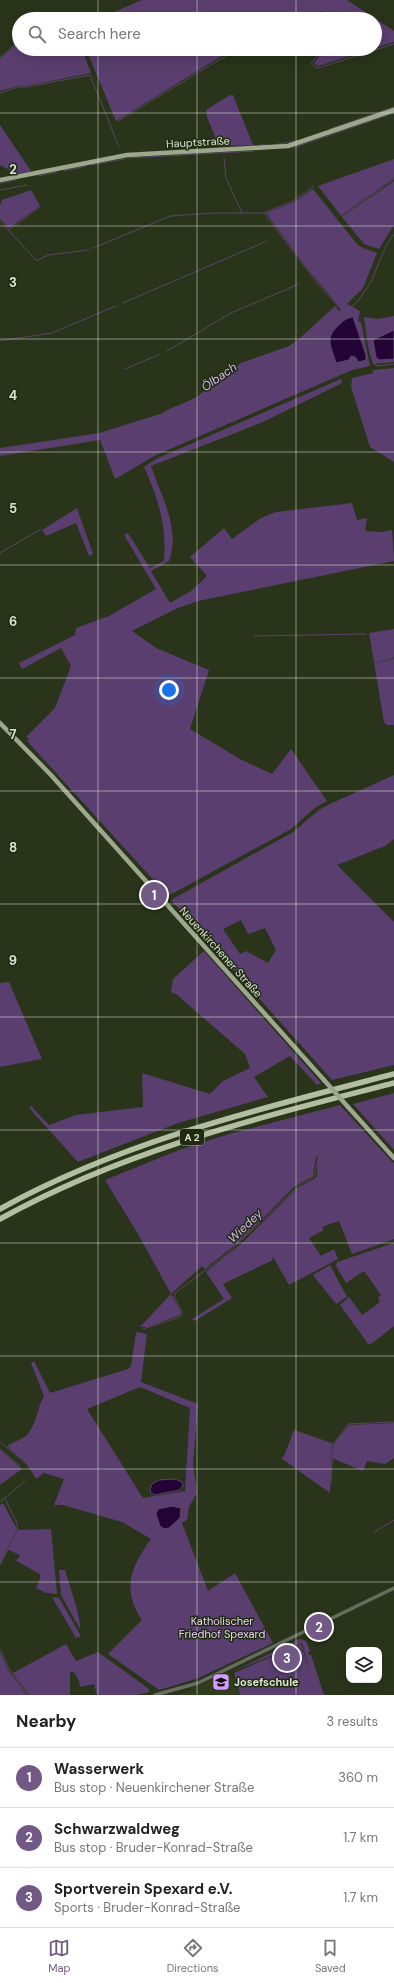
<!DOCTYPE html>
<meta charset="utf-8">
<style>
body{margin:0;font-family:"DM Sans",sans-serif;background:#f2f2f2;color:#222}
.controls{position:absolute;right:12px;bottom:12px;display:grid;overflow:hidden;border-radius:8px;box-shadow:0 4px 16px #0002}
.controls button{width:36px;height:36px;display:grid;place-items:center;padding:0;border:0;border-bottom:1px solid #e0e0e0;background:#fff;color:#222;font:20px sans-serif}
.you{position:absolute;left:169px;top:690px;width:14px;height:14px;margin:-10px;border:3px solid #fff;border-radius:50%;background:#1a73e8;box-shadow:0 0 0 6px #1a73e833}
.badge{display:grid;place-items:center;width:26px;height:26px;border-radius:50%;background:#725985;color:#fff;font-size:13px;font-weight:700}
.pin{position:absolute;translate:-50% -50%;border:2px solid #fff;box-shadow:0 1px 4px #0006}
.list{margin:0;padding:0;list-style:none}
h2{display:flex;justify-content:space-between;align-items:center;height:52px;margin:0;padding:0 16px;font-size:17px}
h2 small{font-size:13px;font-weight:400;color:#767676}
.list li{display:grid;grid-template-columns:26px 1fr auto;gap:12px;align-items:center;box-sizing:border-box;height:60px;padding:0 16px;border-top:1px solid #e0e0e0}
.list b{display:block;font-size:15px;white-space:nowrap}
.list p{margin:0;font-size:13px;white-space:nowrap;color:#767676}
.list em{font-size:13px;font-style:normal;color:#767676}
.icon{flex:none;width:22px;height:22px;fill:none;stroke:currentColor;stroke-width:2;stroke-linecap:round;stroke-linejoin:round}
.map{position:relative;flex:none;width:394px;height:1695px;overflow:hidden}
.search{position:absolute;background:#fff;box-shadow:0 4px 16px #0002;left:12px;right:12px;top:12px;height:44px;display:flex;align-items:center;gap:10px;box-sizing:border-box;padding:0 14px;border-radius:22px;color:#767676;font-size:15px}
.sheet{height:232px;background:#fff}
nav{display:flex;justify-content:space-around;align-items:center;box-sizing:border-box;height:56px;border-top:1px solid #e0e0e0;background:#fff;font-size:11px;color:#767676}
nav a{display:grid;justify-items:center;gap:2px}
nav .on{color:#725985}
.map>svg:first-child{display:block}
.built{fill:#2f3d1c}
.green{fill:#5a3e6f;fill-rule:evenodd}
.water{fill:#240337;stroke:#5b4666}
.lines{fill:none;stroke-linecap:round;stroke-linejoin:round}
.stream{stroke:#5b4666;stroke-width:1}
.minor{stroke:#666c5f;stroke-width:3.5}
.major{stroke:#9ca78e;stroke-width:4.5}
.highway{stroke:#b1bfa0;stroke-width:5.5}
.major-bridge{stroke:#9ca78e;stroke-width:4.5}
.grid{fill:none;stroke:#dce3d3;stroke-width:1;stroke-opacity:0.55}
.labels{text-anchor:middle;stroke-width:3;stroke-linejoin:round;paint-order:stroke}
.shield{fill:#1f2a10;stroke:#a3ac98;stroke-width:1}
.shield-label{font-size:10px;font-weight:bold;fill:#dce3d3}
.street-label{font-size:11px;fill:#dce3d3;stroke:#1f2a10}
.park-label{font-size:11px;fill:#e8d2fb;stroke:#1f2a10}
.poi-label{font-size:11px;font-weight:bold;fill:#dce3d3;stroke:#1f2a10;text-anchor:start}
.water-label{font-size:12px;font-style:italic;fill:#d9b8f4;stroke:#1f2a10}
.grid-label{font-size:13px;text-anchor:middle;font-weight:bold;fill:#dce3d3;stroke:#1f2a10;stroke-width:3;stroke-linejoin:round;paint-order:stroke}
</style>
<div class="map">
<svg width="394" height="1695" viewBox="0 0 394 1695">
<rect width="100%" height="100%" fill="#29341a"/>
<path class="built" d="M229,1672L232,1678H234L239,1695H177Z"/>
<path class="green" d="M142,0H347L394,31V42L375,48V19H329L322,11L307,19H98Z
M19,41V49H82L91,73L26,86C14,85 11,89 0,91V59Z
M86,49H233L116,121Z
M325,49H372L318,66L314,63Z
M230,95H233L253,145L219,146L207,117L206,110Z
M0,125L31,171L17,174L0,165Z
M394,159V178L341,216L318,186Z
M394,181V225L379,249L364,244L342,217Z
M313,189L356,243L361,247L377,253L363,288L347,304L360,311L358,321L361,322L370,366L352,370L156,455L115,479L100,440L0,456V448L99,433L160,414L182,404L195,398L241,363L289,346L300,338L335,306L339,311L341,309L306,267L266,213L294,202Z
M31,190L40,206L9,228L0,219V205L2,200Z
M394,316V362L373,364L368,347L364,317L378,319Z
M394,368V462L370,447L351,387L352,378L373,373V370Z
M341,379L342,383L263,422L151,466C161,496 181,529 169,561L151,571L170,603L191,591L207,576L190,557L224,528L232,539L261,518L276,512L352,503L357,520L367,518L365,531L380,532L392,530L394,561L198,601L178,608L132,631L156,648L209,670L190,729L240,759L272,774L291,749L327,801L316,807L291,829L168,896L27,741L29,739L26,737L55,708L71,666L61,648L22,669L19,663L75,635L76,628L109,616L156,589L124,535L128,533L150,568L164,561C167,526 158,498 144,467L158,458Z
M77,508L93,554L89,556L76,523L46,536L42,530Z
M394,629V657L374,662L369,633Z
M394,659V725H387L384,722L374,663Z
M394,775V839L385,846L337,865L394,922V1065L332,1080L171,900L293,832L319,810L330,804ZM241,920L248,934L265,928L276,950L268,963L246,951L240,954L223,929Z
M204,951L321,1083L317,1085L290,1056L254,1077L268,1097L178,1123L78,1162L29,1108L31,1106L49,1125L76,1115L143,1107L142,1073L210,1094L223,1081L250,1068L245,1054L176,994L171,992L173,979Z
M9,982L42,1059L0,1067V983Z
M394,1093V1150L353,1104Z
M340,1105L394,1164V1239L352,1254L339,1221L322,1227L324,1230L309,1238L321,1256L334,1249L338,1259L289,1285L273,1257L272,1258L273,1260L223,1284L232,1298L195,1321L192,1319L224,1299L206,1272L241,1244L296,1189L314,1179L317,1176L318,1156L316,1157L313,1176L294,1187L239,1242L205,1269L202,1266L171,1294L181,1312L180,1315L148,1327H140L171,1294L138,1234L105,1180L179,1150L229,1134Z
M394,1243V1326L371,1344H368L340,1305L349,1297L362,1315L380,1302L378,1297L381,1295L364,1271L346,1283L336,1266L337,1262Z
M330,1265L347,1297L336,1304L313,1275Z
M136,1332L147,1334L141,1382L198,1404L193,1465L197,1493L189,1507L187,1520L182,1523L208,1591L235,1573L273,1643L196,1679L159,1690L108,1654L142,1620C121,1589 131,1567 151,1539L122,1522L63,1505H54L64,1479L44,1473L36,1479L27,1464L7,1446C13,1442 23,1439 27,1435C37,1424 37,1407 44,1396L31,1363L34,1361L50,1393L128,1369L131,1366ZM140,1387L190,1408L185,1491L143,1498L87,1409Z
M394,1423V1458L385,1464L367,1461L363,1471L332,1458L334,1444L349,1425Z
M294,1430L332,1444L330,1493L281,1458L284,1456Z
M0,1450L22,1469L0,1485Z
M3,1503L17,1529L0,1564V1505Z
M51,1529L57,1594L46,1593L36,1588L40,1579V1574L16,1561L20,1555L8,1550L18,1530Z
M59,1570H65C69,1585 81,1616 80,1629L61,1595Z
M52,1597L59,1598L81,1636L76,1638Z
M300,1639L306,1641L310,1651L308,1652L309,1655H311L324,1695H240L234,1673L301,1644L311,1676L302,1643L232,1672Z
M66,1644L76,1661L98,1652L149,1689V1692L137,1695H97L94,1684L80,1687L79,1681L74,1672H70V1695H29L13,1673Z
M0,1652L8,1670L27,1695H0Z"/>
<path class="water" d="M353,317L366,355V360L359,362L355,357L351,356L349,360L336,363C331,345 324,338 339,325C344,320 347,318 353,317Z
M394,330V359L379,360L376,357L373,340Z
M175,1479L182,1482L183,1485L180,1490L155,1495L151,1493L150,1489L152,1484L159,1480Z
M172,1506L181,1508L180,1518L169,1528L164,1529L160,1526L156,1514L158,1509Z"/>
<g class="lines">
<path class="stream" d="M313,0L316,6L326,11V18
M311,19L322,14L327,19
M322,49L311,64L318,68L394,44
M0,58L19,40
M0,93C11,90 15,86 26,87L90,75L119,147
M118,121L237,49
M0,127L6,143L22,171
M330,129L394,107
M260,145H267
M273,145L297,141
M293,148L394,113
M129,158L254,151
M224,158L226,178L242,213
M92,165L124,159
M64,171L86,166
M38,176L57,172
M0,183L16,180
M0,190L27,185
M264,213L322,289L345,313
M343,216L394,179
M0,221L36,260H38L48,255L89,250
M9,230L40,207
M93,248L170,216L215,213H264L293,201L313,187
M123,303L267,241
M0,341L52,333L116,306
M167,351L231,313L299,284
M371,354L376,366L394,364
M125,369L160,354
M374,371L394,369
M161,417L166,411L195,399L242,364L289,347L301,340L337,306
M0,452L103,435L186,410L250,366L291,354L312,342L357,302L371,282L386,246L394,234
M0,553L41,529
M372,558L394,553
M254,636L366,634
M375,662L394,658
M387,1139L394,1137
M143,1329L177,1318L182,1315V1312L174,1297L175,1293L226,1255L295,1189L313,1177L315,1175L318,1158C332,1146 357,1148 374,1145
M295,1431L333,1444
M0,1442L27,1464L31,1470
M0,1449L20,1466
M11,1450L34,1439L41,1423L47,1399L135,1373L141,1333
M331,1483L333,1445L348,1424L394,1422
M0,1502L25,1481
M374,1532L394,1520
M0,1565L18,1529L16,1521L5,1499
M0,1649L9,1669L28,1695"/>
<path class="minor" d="M155,1695L198,1683L394,1588"/>
<path class="major" d="M0,180L127,155L288,146L394,110
M0,723L51,775L324,1080
M348,1107L394,1158"/>
<path class="highway" d="M0,1209C123,1141 259,1109 394,1074
M0,1219C124,1150 258,1118 394,1083"/>
<path class="major-bridge" d="M324,1080L348,1107"/>
</g>
<path class="grid" d="M98,0V19M197,0V19M296,0V19M98,49V1695M197,49V1695M296,49V1695M0,113H394M0,226H394M0,339H394M0,452H394M0,565H394M0,678H394M0,791H394M0,904H394M0,1017H394M0,1130H394M0,1243H394M0,1356H394M0,1469H394M0,1582H394"/>
<defs>
<symbol id="school-square" viewBox="-11 -11 22 22"><rect x="-9" y="-9" width="18" height="18" rx="4" fill="#d39cfd" stroke="#1f2a10"/><path d="M0-5L7-2L0 1L-7-2ZM-4 1L0 2.5L4 1V4Q0 6-4 4Z" fill="#111"/></symbol>
</defs>
<g fill-rule="evenodd">
<use href="#school-square" x="211" y="1672" width="20" height="20"/>
</g>
<g class="labels">
<rect class="shield" x="180" y="1129" width="24" height="16" rx="3"/>
<g class="shield-label">
<text x="192" y="1141">A 2</text>
</g>
<g class="street-label">
<text transform="translate(198 142) rotate(-3)" y="4">Hauptstraße</text>
<text transform="translate(221 952) rotate(48)" y="4">Neuenkirchener Straße</text>
</g>
<g class="park-label">
<text x="222" y="1625">Katholischer<tspan x="222" dy="13">Friedhof Spexard</tspan></text>
</g>
<g class="poi-label">
<text x="234" y="1686">Josefschule</text>
</g>
<g class="water-label">
<text transform="translate(219 377) rotate(-35)" y="4">Ölbach</text>
<text transform="translate(245 1226) rotate(-44)" y="4">Wiedey</text>
</g>
</g>
<g class="grid-label">
<text x="13" y="174">2</text>
<text x="13" y="287">3</text>
<text x="13" y="400">4</text>
<text x="13" y="513">5</text>
<text x="13" y="626">6</text>
<text x="13" y="739">7</text>
<text x="13" y="852">8</text>
<text x="13" y="965">9</text>
</g>
</svg>
<div class="controls">
<button><svg class="icon" aria-label="layers" viewBox="0 0 24 24"><path d="M12 4l9 5-9 5-9-5zM3 14l9 5 9-5"/></svg></button>
</div>
<div class="you"></div>
<div class="pin badge" style="left:154px;top:895px">1</div>
<div class="pin badge" style="left:319px;top:1627px">2</div>
<div class="pin badge" style="left:287px;top:1658px">3</div>
<div class="search"><svg class="icon" aria-label="search" viewBox="0 0 24 24"><circle cx="10" cy="10" r="6"/><path d="M15 15l6 6"/></svg>Search here</div>
</div>
<section class="sheet">
<h2>Nearby<small>3 results</small></h2>
<ul class="list">
<li><span class="badge">1</span><div><b>Wasserwerk</b><p>Bus stop · Neuenkirchener Straße</p></div><em>360 m</em></li>
<li><span class="badge">2</span><div><b>Schwarzwaldweg</b><p>Bus stop · Bruder-Konrad-Straße</p></div><em>1.7 km</em></li>
<li><span class="badge">3</span><div><b>Sportverein Spexard e.V.</b><p>Sports · Bruder-Konrad-Straße</p></div><em>1.7 km</em></li>
</ul>
</section>
<nav>
<a class="on"><svg class="icon" aria-label="map" viewBox="0 0 24 24"><path d="M3 6l6-2 6 2 6-2v14l-6 2-6-2-6 2zM9 4v14M15 6v14"/></svg>Map</a>
<a><svg class="icon" aria-label="directions" viewBox="0 0 24 24"><path d="M12 3l9 9-9 9-9-9zM9 14v-3h6M13 9l2 2-2 2"/></svg>Directions</a>
<a><svg class="icon" aria-label="saved" viewBox="0 0 24 24"><path d="M7 4h10v16l-5-4-5 4z"/></svg>Saved</a>
</nav>
